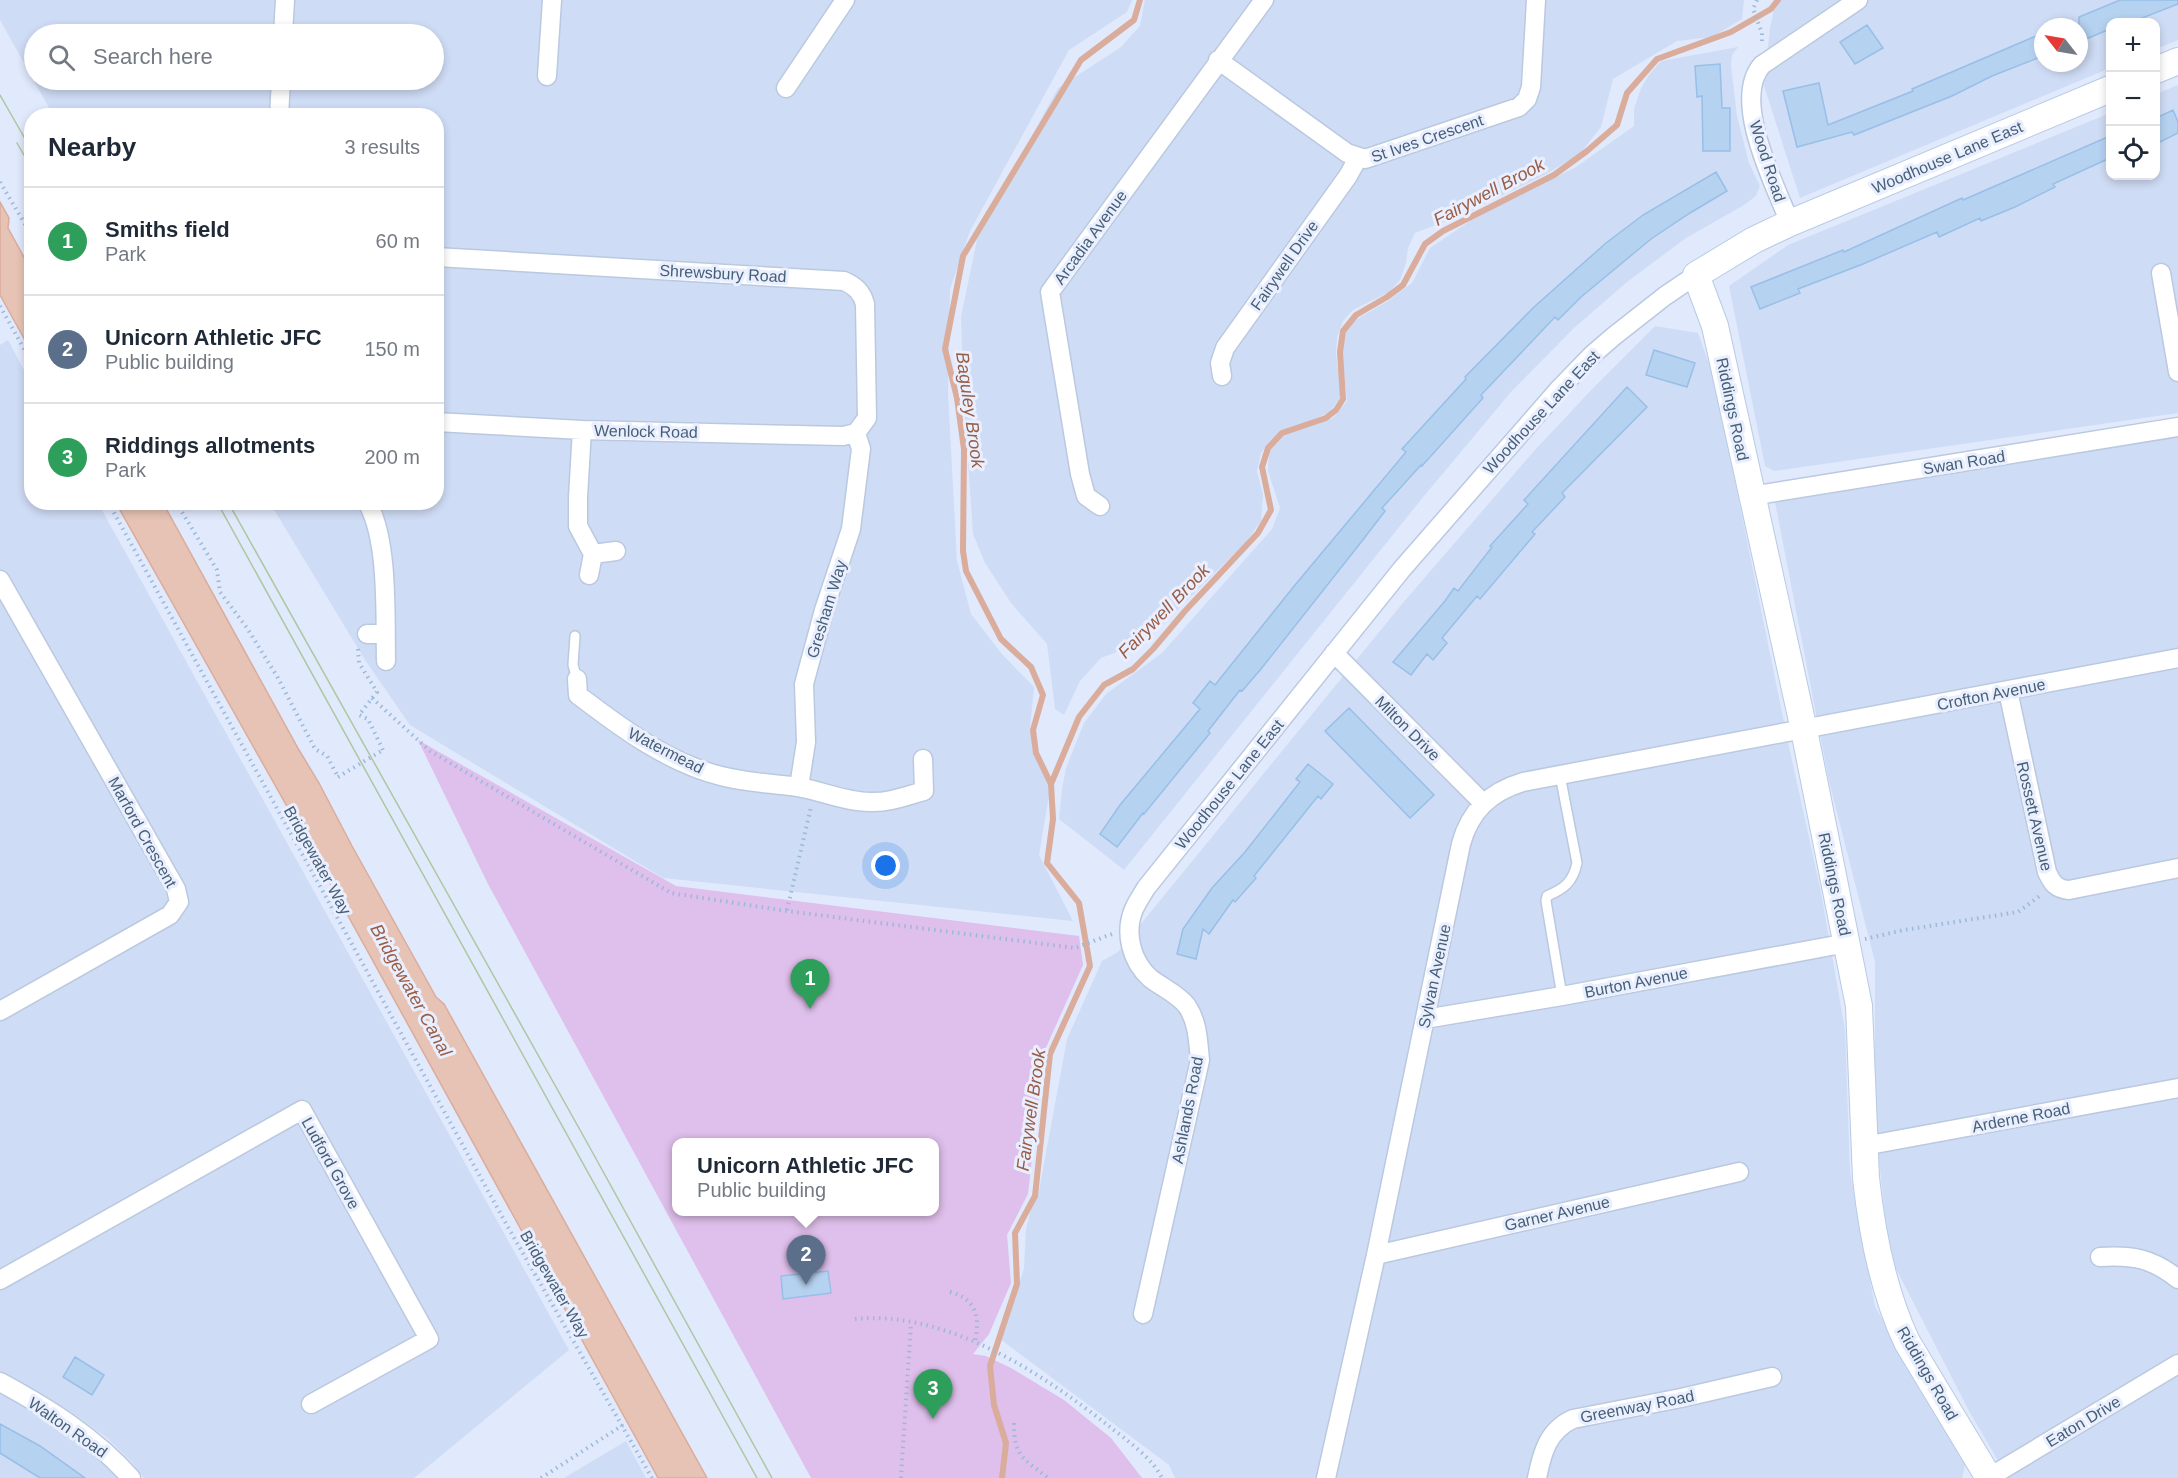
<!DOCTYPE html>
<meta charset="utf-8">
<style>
body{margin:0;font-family:Arial,sans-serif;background:#f6f6f7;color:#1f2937}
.controls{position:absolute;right:18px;top:18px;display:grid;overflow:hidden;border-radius:12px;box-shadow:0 3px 9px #0003}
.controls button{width:54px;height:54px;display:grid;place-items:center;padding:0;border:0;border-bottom:2px solid #e0e1e3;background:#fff;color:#1f2937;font:30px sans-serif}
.compass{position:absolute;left:2034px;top:18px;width:54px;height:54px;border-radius:50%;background:#fff;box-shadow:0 3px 9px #0003;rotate:301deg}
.you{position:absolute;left:886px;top:866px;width:21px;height:21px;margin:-15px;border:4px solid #fff;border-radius:50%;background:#1a73e8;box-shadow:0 0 0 9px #1a73e833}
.badge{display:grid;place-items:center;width:39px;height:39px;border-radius:50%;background:#2563eb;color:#fff;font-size:20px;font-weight:700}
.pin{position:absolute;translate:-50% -50px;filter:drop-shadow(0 2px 3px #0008)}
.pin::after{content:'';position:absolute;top:32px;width:21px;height:18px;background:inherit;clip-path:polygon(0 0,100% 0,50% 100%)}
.popup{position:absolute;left:672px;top:1138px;width:267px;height:78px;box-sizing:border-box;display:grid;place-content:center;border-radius:12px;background:#fff;filter:drop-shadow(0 2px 4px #0005);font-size:20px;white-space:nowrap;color:#747a83}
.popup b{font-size:22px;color:#1f2937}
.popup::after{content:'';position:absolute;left:50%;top:100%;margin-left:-12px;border:12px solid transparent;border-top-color:#fff}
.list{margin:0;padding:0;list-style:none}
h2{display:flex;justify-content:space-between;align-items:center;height:78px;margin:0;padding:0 24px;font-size:26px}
h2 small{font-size:20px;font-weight:400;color:#747a83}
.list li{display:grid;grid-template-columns:39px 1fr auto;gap:18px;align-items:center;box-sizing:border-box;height:108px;padding:0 24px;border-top:2px solid #e0e1e3}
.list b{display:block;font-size:22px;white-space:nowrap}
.list p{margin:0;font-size:20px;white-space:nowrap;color:#747a83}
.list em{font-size:20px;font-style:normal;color:#747a83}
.icon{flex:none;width:33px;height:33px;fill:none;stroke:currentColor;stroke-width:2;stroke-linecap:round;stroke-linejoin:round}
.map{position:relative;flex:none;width:2178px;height:1478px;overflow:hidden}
.search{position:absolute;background:#fff;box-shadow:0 3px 9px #0003;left:24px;top:24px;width:420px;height:66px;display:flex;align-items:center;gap:15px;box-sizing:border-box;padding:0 21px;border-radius:33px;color:#747a83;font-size:22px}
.panel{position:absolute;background:#fff;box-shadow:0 3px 9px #0003;left:24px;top:108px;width:420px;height:402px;border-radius:24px}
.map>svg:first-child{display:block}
.residential{fill:#cfdcf5;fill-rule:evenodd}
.green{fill:#dfbfeb;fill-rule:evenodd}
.water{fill:#e7c3b5;stroke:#daac9b;stroke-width:1.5}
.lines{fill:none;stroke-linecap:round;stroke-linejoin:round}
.stream{stroke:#daac9b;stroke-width:6}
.building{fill:#b6d2f1;stroke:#97bfe7;stroke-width:1.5}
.lane-casing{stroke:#bac9e0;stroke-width:12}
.street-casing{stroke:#bac9e0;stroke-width:21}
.secondary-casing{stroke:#b7cbe4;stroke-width:28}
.path{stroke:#9bb9d9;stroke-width:4;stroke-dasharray:1.5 4.5;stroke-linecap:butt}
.lane{stroke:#fff;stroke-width:9}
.street{stroke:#fff;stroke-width:18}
.secondary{stroke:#fff;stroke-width:26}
.tram{stroke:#adc7a0;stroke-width:1.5}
.path-bridge{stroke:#9bb9d9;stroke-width:4;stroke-dasharray:1.5 4.5;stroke-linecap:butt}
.labels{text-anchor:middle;stroke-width:6;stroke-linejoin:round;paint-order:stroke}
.street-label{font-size:16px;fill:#475f76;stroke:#e9efff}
.water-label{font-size:18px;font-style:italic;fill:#995d45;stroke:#e9efff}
</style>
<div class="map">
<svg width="2178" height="1478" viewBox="0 0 2178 1478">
<rect width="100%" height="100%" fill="#e1e9fd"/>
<path class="residential" d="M0,0H1132L1127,12L1069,50L970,231L950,289L948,394L957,561L971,614L1001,653L1034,687L1030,728L1051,784L1039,855L1073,921L663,878L410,725L365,660L270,503L436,502V116L53,115L0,20ZM34,34H434V80H34Z
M1145,0H1744L1742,19L1712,37L1677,41L1613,79L1601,127L1579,155L1544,175L1462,215L1415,233L1408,248L1406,263L1400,280L1389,292L1353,310L1343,321L1337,337L1336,354L1341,396L1329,413L1280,432L1268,443L1261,453L1257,471L1263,495L1261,521L1246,542L1146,641L1101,658L1080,681L1064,715L1055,709L1047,644L1011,603L985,563L973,534L963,387L961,317L978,235L1058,88L1121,47L1140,26Z
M1776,0H2178V40L2156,49V22H2110V68L1800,198L1764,86L1770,28ZM2043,27H2079V63H2043Z
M1738,47L1732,55L1731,65L1737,116L1749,163L1760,186L1756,196L1744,205L1686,238L1627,282L1574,328L1511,392L1424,496L1124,870L1059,819L1062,789L1066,768L1084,723L1106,694L1162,653L1272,529L1280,508L1268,471L1269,450L1282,435L1333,418L1347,401L1342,353L1346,331L1357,319L1388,301L1412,283L1430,248L1476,217L1576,167L1634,126V109L1641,88L1649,75L1661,61Z
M2178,85V413L1774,471L1765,466L1729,286L1788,245L2110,113V176H2156V94Z
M1655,326L1698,333L1714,378L1788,742L1821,892L1845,1030L1850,1172L1875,1307L1967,1457L1962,1478H1175L1169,1465L1000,1339L1024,1269L1026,1229L1031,1209L1038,1196L1067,1039L1102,961L1118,952L1402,604L1534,451L1595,386Z
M8,340L31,383L32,502L98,503L569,1350L414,1478H144L131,1461L106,1437L74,1414L0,1371V345Z
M2178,433V1478H2008L1969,1411L1889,1255L1875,1121V962L1829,781L1775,502Z
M0,1393L19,1403L93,1454L118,1478H0Z
M626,1441L646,1478H564Z"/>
<path class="green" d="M418,740L676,886L1079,936L1083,965L1044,1052L1028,1194L1007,1235L1011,1283L989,1334L973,1354L986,1356L1011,1368L1064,1400L1111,1438L1142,1478H811L488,884ZM677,1142H935V1212H677Z"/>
<path class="water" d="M0,202L9,218L8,228L31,270V351L0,295Z
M116,503H163L299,750L319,783L352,846L436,997L444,1004L707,1478H658L320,865Z"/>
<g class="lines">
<path class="stream" d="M1051,784L1036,753L1033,730L1043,695L1031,667L1001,639L966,571L963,551L964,449L957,398L945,349L963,256L1081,60L1134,20L1140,0
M1002,1478L1006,1443L994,1405L990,1366L1017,1284L1015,1233L1035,1196L1050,1054L1090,966L1079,903L1047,863L1053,819L1051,784L1079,717L1104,685L1133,669L1153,649L1185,611L1258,533L1271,510L1262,467L1268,448L1282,433L1326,418L1336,410L1343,399L1340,352L1343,331L1356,315L1387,297L1403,285L1425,244L1443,231L1554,175L1587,151L1617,125L1627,93L1657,59L1731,32L1771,9L1778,0"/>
</g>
<path class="building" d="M2120,0H2178V4L2132,22H2110V29L2079,42V17Z
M1867,25L1883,48L1855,64L1840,42Z
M2043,33V56L1992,76L1952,96L1854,135L1852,132L1797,147L1783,91L1819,83L1828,125L1913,91L1912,89Z
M1720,64L1722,108H1730V151H1703L1702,96L1697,97L1695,66Z
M2173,110L2178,122V133L2156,144V118Z
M2110,136V158L2053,184L2055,187L2015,207L1981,221L1980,218L1939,237L1937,232L1863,264L1798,289L1800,293L1760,309L1751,287L1843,250L1844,252L1962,198L1963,200Z
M1716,172L1727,191L1690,213L1651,239L1581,297L1558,320L1555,317L1481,395L1483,398L1422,466L1421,465L1382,508L1385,511L1362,541L1261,669L1242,691L1240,690L1208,731L1210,733L1144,814L1143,813L1117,847L1100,834L1120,805L1200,709L1193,703L1210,681L1215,685L1295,585L1406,452L1402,449L1466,379L1465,377L1534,307L1606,243L1643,215Z
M1654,350L1695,363L1687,387L1646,375Z
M1627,387L1647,407L1562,493L1565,497L1532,532L1535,534L1480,599L1477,596L1442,638L1447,643L1433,660L1427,654L1411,675L1393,662L1445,601L1454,588L1458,591L1492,547L1490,546L1528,504L1524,500Z
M1349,708L1434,795L1410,818L1325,731Z
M1308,764L1333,784L1321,799L1318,796L1254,876L1256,878L1235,902L1233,900L1209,934L1203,929L1196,959L1177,954L1183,929L1212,888L1245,852L1300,782L1296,779Z
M828,1271L831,1293L783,1299L781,1276Z
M75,1357L104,1375L92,1395L63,1377Z
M0,1424L40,1446L85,1478H40L0,1453Z"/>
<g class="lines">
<defs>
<path id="lane" d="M575,636L573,665L577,679
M1560,775L1577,863C1573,882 1564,889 1547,896L1546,901L1562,996"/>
<path id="street" d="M283,34L285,0
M1218,60L1347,153L1365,159L1519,107L1527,99L1531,87L1536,0
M547,76L552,0
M786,88L845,0
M279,116L281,80
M1790,223C1775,185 1731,100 1762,65L1858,0
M436,257L844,281C855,286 862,292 865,304L867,418L856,433
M2161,273L2178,372
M1222,376L1220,363L1225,348L1348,176L1358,158
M436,422L582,430L843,436L856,433
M582,430L578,497V526L593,554L589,575
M1751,496L2178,427
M367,502C389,540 385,617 386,661
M1100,506L1086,496L1080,474L1050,292L1264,0
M593,554L616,551
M0,580L176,889L179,902L170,915L0,1011
M367,634H385
M1334,653L1483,803
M577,679L578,695C620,727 668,763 721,776C747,783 772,783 798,787C822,791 846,802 870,802C888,803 906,796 924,791L923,759
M2008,691L2047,872C2052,883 2056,889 2069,890L2178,868
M799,787L806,742L804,684L824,610L851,529L861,449L856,433
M1425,1019L1562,996L1847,943
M1864,1146L2178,1088
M1376,1255L1739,1172
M2100,1257C2132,1255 2152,1258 2178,1279
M0,1280L302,1110L429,1339L311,1404
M1143,1314L1200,1060C1198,1042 1198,1022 1187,1006C1178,994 1161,987 1150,978C1131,961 1124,932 1134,909C1137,902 1142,895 1146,888L1402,569L1560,388L1592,355L1614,336L1665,296L1696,275
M0,1382C48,1408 95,1437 131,1478
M1326,1478L1376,1255L1461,844C1470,811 1490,792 1523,782L2178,658
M1537,1478C1542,1453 1548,1430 1573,1419L1681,1398L1772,1377
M1988,1478L2178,1364"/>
<path id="secondary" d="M2156,70L2178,61
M1989,1478L1907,1342C1883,1291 1872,1234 1866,1178L1859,1006L1804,730L1715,326L1696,275L1754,240L1790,223L2110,89"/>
</defs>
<use href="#lane" class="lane-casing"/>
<use href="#street" class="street-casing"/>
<use href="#secondary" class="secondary-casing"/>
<path class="path" d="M1757,0L1753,9L1762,33V43
M0,182L32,236
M0,306L32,363
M108,502L509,1229L652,1478
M176,502L217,570L220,592L247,628L278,678L315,749L327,756L338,777
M358,649L359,663L377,692L359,715L368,719L383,750
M372,698L430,751L671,893L787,911L1075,948L1112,934
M787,910L811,807
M1865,939L1904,930L2018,912L2041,895
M950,1292C977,1299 980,1318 975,1342
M855,1319C946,1310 1042,1373 1110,1427C1128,1441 1152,1458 1162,1478
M1014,1423C1014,1457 1023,1458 1048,1478
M541,1478L623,1425
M901,1478L911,1323"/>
<use href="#lane" class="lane"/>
<use href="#street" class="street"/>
<use href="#secondary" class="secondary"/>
<path class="tram" d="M0,95L32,151
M17,143L32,169
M217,502L757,1478
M228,502L584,1137L772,1478"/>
<path class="path-bridge" d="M338,777L383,750"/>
</g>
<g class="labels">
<g class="street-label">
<text transform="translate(1427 138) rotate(-19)" y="6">St Ives Crescent</text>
<text transform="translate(1947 157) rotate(-23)" y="6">Woodhouse Lane East</text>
<text transform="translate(1768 161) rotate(72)" y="6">Wood Road</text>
<text transform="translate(1090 237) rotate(-54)" y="6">Arcadia Avenue</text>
<text transform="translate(1284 265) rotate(-55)" y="6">Fairywell Drive</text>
<text transform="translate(723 273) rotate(3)" y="6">Shrewsbury Road</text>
<text transform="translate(1733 409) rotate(78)" y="6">Riddings Road</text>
<text transform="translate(1541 412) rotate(-47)" y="6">Woodhouse Lane East</text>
<text transform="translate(646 431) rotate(1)" y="6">Wenlock Road</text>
<text transform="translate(1964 462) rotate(-9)" y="6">Swan Road</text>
<text transform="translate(826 609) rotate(-73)" y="6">Gresham Way</text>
<text transform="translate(1991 694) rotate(-11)" y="6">Crofton Avenue</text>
<text transform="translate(1408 728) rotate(45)" y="6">Milton Drive</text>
<text transform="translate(666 750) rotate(27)" y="6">Watermead</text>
<text transform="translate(1229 784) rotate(-51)" y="6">Woodhouse Lane East</text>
<text transform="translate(2035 816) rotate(77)" y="6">Rossett Avenue</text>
<text transform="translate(143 832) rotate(61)" y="6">Marford Crescent</text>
<text transform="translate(318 860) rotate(61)" y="6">Bridgewater Way</text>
<text transform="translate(1835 884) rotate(78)" y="6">Riddings Road</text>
<text transform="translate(1434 976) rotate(-78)" y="6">Sylvan Avenue</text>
<text transform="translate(1636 982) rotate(-11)" y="6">Burton Avenue</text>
<text transform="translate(1187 1110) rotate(-79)" y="6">Ashlands Road</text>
<text transform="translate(2021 1117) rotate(-11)" y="6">Arderne Road</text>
<text transform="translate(331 1163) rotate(61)" y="6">Ludford Grove</text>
<text transform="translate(1557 1213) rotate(-13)" y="6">Garner Avenue</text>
<text transform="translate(555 1284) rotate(60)" y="6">Bridgewater Way</text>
<text transform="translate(1928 1373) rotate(60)" y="6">Riddings Road</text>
<text transform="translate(1637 1406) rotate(-11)" y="6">Greenway Road</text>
<text transform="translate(2083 1421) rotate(-31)" y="6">Eaton Drive</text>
<text transform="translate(68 1427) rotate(35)" y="6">Walton Road</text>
</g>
<g class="water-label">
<text transform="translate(1489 192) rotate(-28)" y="6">Fairywell Brook</text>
<text transform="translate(970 410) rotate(82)" y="6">Baguley Brook</text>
<text transform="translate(1164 611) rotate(-46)" y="6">Fairywell Brook</text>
<text transform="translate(411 990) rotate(61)" y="6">Bridgewater Canal</text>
<text transform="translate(1031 1110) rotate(-82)" y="6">Fairywell Brook</text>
</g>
</g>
</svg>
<div class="controls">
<button>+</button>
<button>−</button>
<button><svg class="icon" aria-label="locate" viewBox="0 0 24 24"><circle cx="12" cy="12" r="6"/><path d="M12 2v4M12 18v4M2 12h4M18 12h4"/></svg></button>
</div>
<svg class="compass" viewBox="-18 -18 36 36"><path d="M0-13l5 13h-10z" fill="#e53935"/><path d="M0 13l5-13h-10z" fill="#747a83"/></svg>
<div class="you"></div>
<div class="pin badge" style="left:810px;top:1009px;background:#2e9e5b">1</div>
<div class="pin badge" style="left:806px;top:1285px;background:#5c6f8a">2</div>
<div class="popup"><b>Unicorn Athletic JFC</b>Public building</div>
<div class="pin badge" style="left:933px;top:1419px;background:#2e9e5b">3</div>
<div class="search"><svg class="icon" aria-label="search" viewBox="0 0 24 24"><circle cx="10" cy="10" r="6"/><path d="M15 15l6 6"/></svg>Search here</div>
<section class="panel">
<h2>Nearby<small>3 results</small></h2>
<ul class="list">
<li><span class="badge" style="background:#2e9e5b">1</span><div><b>Smiths field</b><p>Park</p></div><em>60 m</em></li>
<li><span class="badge" style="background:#5c6f8a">2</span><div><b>Unicorn Athletic JFC</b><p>Public building</p></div><em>150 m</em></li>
<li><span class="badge" style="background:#2e9e5b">3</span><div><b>Riddings allotments</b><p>Park</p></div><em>200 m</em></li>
</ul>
</section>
</div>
